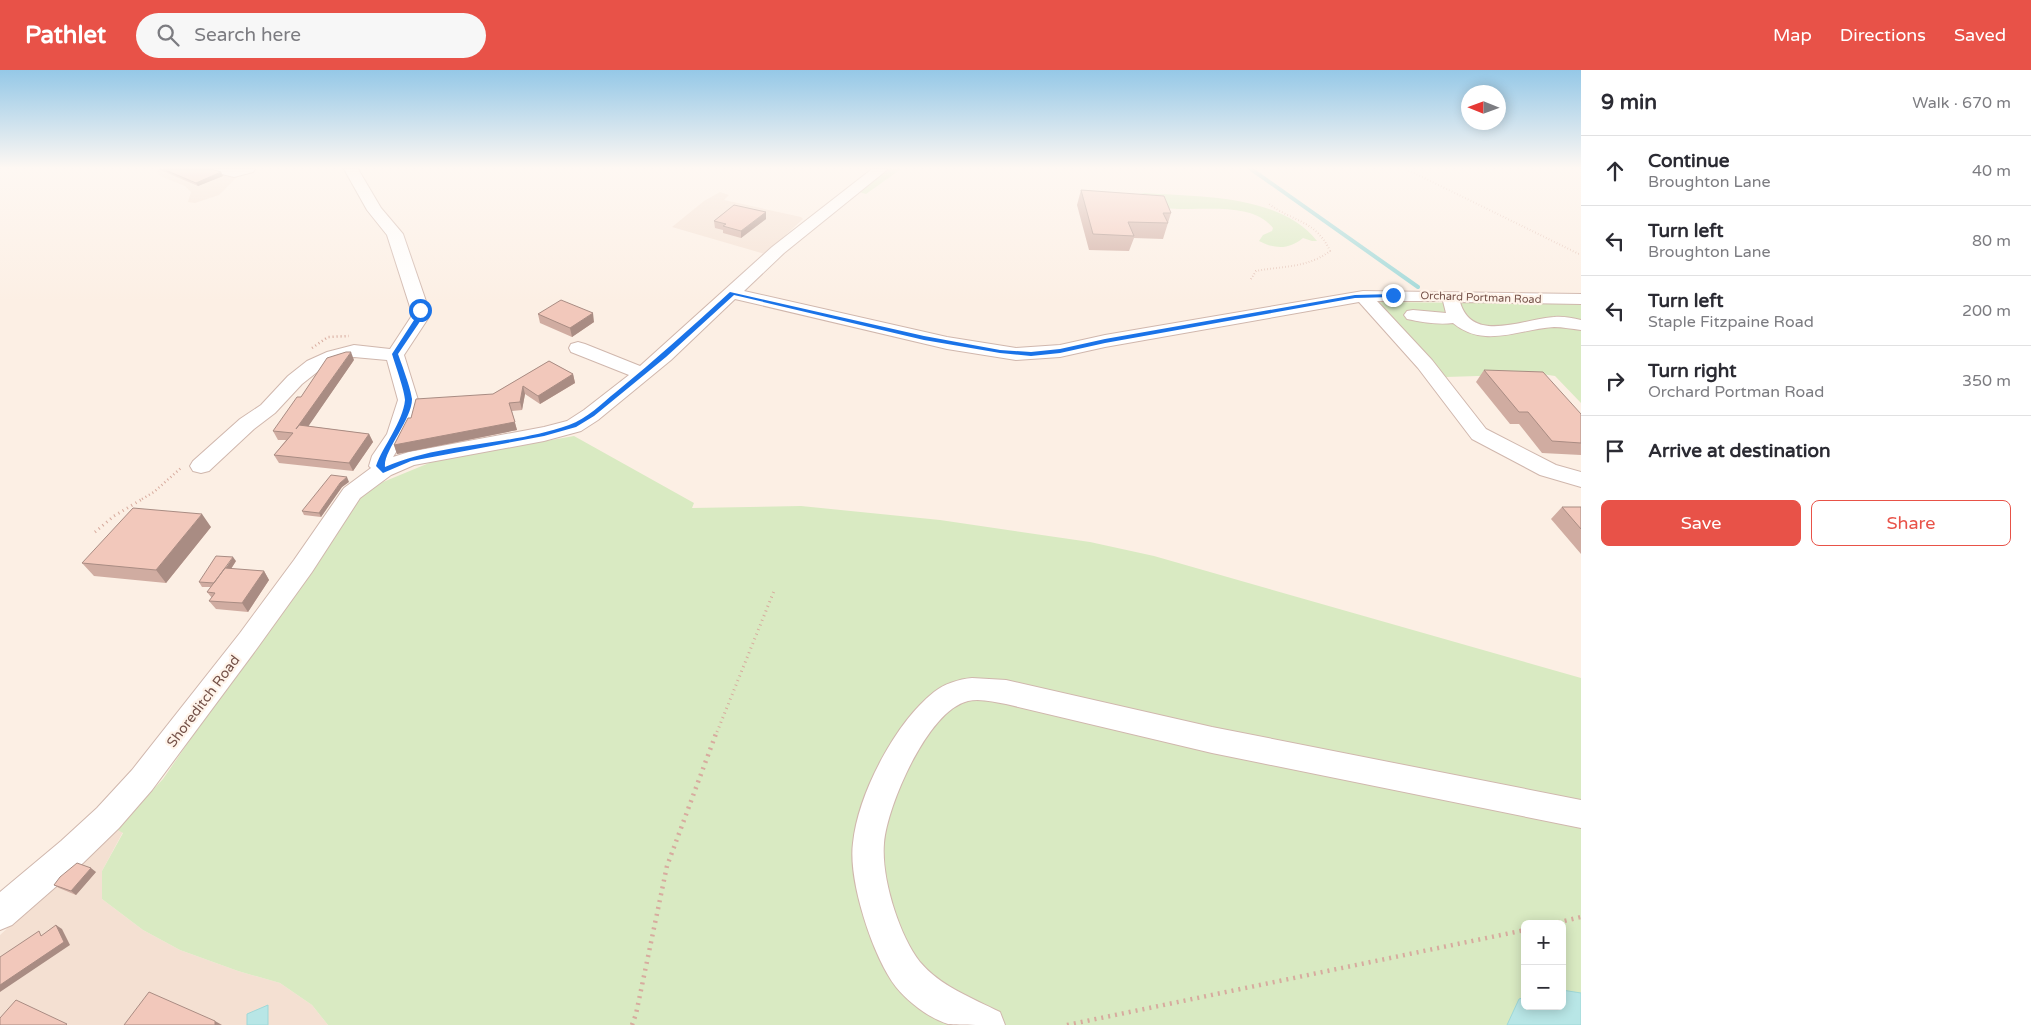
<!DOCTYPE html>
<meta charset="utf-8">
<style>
body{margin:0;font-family:"Varela Round",sans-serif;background:#f7f7f7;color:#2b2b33}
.controls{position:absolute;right:15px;bottom:15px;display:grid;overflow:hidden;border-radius:8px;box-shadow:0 2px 12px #0003}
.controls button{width:45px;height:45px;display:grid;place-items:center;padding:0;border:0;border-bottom:1px solid #e1e1e2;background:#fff;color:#2b2b33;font:25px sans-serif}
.compass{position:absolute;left:1461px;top:15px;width:45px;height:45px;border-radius:50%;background:#fff;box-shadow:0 2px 12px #0003;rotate:271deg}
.stop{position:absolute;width:15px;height:15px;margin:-11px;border:4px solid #1a73e8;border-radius:50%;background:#fff}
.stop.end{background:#1a73e8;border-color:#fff;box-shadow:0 1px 5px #0008}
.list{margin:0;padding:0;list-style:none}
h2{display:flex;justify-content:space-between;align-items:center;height:65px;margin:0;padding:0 20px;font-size:21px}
h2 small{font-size:16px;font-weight:400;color:#7c7c81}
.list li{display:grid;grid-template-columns:32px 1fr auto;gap:15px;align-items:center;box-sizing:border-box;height:70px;padding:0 20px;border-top:1px solid #e1e1e2}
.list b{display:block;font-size:19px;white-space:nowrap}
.list p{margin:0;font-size:16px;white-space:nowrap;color:#7c7c81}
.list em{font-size:16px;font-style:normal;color:#7c7c81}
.actions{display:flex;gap:10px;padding:15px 20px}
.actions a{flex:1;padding:11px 0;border:1px solid #e85248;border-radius:8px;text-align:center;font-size:18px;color:#e85248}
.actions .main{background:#e85248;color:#fff}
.icon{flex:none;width:28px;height:28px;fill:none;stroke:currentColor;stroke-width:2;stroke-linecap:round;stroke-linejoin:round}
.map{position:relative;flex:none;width:1581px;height:955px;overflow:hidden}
header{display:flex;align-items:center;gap:30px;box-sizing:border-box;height:70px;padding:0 25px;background:#e85248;color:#fff}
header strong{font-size:24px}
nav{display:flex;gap:28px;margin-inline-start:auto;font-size:18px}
.search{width:350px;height:45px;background:#f7f7f7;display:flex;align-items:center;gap:12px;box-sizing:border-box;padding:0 18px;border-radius:28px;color:#7c7c81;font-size:19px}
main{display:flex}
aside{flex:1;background:#fff}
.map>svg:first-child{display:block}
.residential{fill:#f4e0d2}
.green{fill:#d9eac2;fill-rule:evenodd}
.water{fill:#b8e6e6;stroke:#9ed8d8}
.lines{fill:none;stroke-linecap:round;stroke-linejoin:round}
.stream{stroke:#9ed8d8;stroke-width:4}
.minor-casing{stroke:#d0b7ad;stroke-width:2}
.path-far3{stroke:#d7ab9e;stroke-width:2;stroke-dasharray:0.5 2.5;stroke-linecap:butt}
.path-far2{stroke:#d7ab9e;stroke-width:2.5;stroke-dasharray:1 3;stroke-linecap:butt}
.path-far1{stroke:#d7ab9e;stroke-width:3;stroke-dasharray:1 4;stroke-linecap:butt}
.path{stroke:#d7ab9e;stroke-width:4.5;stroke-dasharray:2 5;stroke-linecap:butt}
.minor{fill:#fff;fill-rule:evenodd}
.wall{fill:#d0aca1}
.shaded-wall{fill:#a98c83}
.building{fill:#f2c8bb;stroke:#a98c83}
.route{fill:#1a73e8}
.labels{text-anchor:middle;stroke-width:4.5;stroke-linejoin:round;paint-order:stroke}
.far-street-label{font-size:11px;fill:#755249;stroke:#fff4ea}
.street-label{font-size:14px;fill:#755249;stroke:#fff4ea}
</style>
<header>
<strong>Pathlet</strong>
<div class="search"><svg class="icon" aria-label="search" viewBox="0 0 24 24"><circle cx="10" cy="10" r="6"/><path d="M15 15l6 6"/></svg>Search here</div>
<nav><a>Map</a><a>Directions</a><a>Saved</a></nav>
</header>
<main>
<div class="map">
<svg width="1581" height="955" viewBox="0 0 1581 955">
<rect width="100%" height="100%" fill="#fcefe4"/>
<path class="residential" d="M156,99H256L237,107L219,125L195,133L188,132L191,122L185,116L160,106Z
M720,122L729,125L724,130L801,147L803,149L765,184L672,157L704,131Z
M116,759L123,762L102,801V829L143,860L180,880L238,901L280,913L312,935L328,955H0V865Z"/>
<path class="green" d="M886,99H901L866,124L859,122Z
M1144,123C1199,127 1280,124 1317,171H1312L1303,168C1289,180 1274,179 1259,171L1263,165L1272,161L1273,158C1252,130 1197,142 1166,138C1156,137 1144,130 1134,126Z
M1378,232L1581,234V333L1555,306L1542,304L1446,307Z
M574,366L694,433L692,438L801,436L940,450L1090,472L1154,486L1581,608V955H328L312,935L280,913L238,901L180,880L143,860L102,829V801L123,763L116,759L163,709L330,466L361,427L383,412L434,391ZM1525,854H1562V936H1525Z"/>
<path class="water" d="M1562,920L1581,923V955H1507L1519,929L1525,927V936H1562Z
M268,935V955H247V944Z"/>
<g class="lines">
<path class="stream" d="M1251,99L1418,217"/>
<defs>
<path id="minor" d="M212,99H255L253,102L234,107L214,102Z
M344,99H358L381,138L403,164L429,240V247L404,285L418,330L407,364L393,387L409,382L544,357L567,351L584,340L629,305L571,282L569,278L571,274L578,272L585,274L640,296L772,177L872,99H888L784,183L744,221L947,267L1016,278L1060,275L1105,265L1363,221L1581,224V234L1460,232C1472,274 1523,249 1554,247C1563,246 1572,248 1581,250V260C1572,259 1563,257 1554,257C1519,259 1484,279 1453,253C1438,255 1421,252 1407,249L1404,245L1407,241L1413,240L1446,243L1443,231H1377L1432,290L1486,359L1556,395L1581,402V417L1540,405L1472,369L1418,298L1359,232L1105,277L1060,287L1016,290L947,279L735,229L671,290L598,350L581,361L544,371L414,395L391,405L360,428L312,502L258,577L152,720L119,758L83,793L12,855L0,860V822L61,771L97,738L132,700L240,563L294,490L344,418L371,398L369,396L372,386L387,364L398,330L387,290L354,287L341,290L321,299L302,314L275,343L254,359L209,401L201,403L193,401L190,396L193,391L240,349L261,335L288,306L307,291L327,282L354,275L390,279L411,247V240L387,165L367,140Z
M972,608L1006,610L1212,657L1581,730V758L1212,683L1006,634C994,632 980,628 968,631C928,640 887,736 884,773C881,808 899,865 920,892C940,916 972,928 1000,942L1005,955C992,955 959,955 948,954C929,948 908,932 896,917C873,887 848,811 853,773C858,724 895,653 934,622C944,614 959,609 972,608Z"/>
</defs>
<use href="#minor" class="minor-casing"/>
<path class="path-far3" d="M1406,99L1581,185
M1251,209L1256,201C1282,196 1308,198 1330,181C1316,150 1293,152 1269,134"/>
<path class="path-far2" d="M312,278L328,267L349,266
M142,429L154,422L182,397"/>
<path class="path-far1" d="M95,462L114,446L144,428
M717,662L774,521"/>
<path class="path" d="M1551,854L1581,847
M632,955L636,944L667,796L717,661
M1067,955L1525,860"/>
<use href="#minor" class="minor"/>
</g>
<path class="wall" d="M158,99H212L221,102L223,106L198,116Z
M1081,120L1171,143L1163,169L1134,168L1129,181L1089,180L1077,135Z
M766,142V149L741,168L723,163V160L715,158L714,151Z
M538,244L594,252L572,267L540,253Z
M354,290L308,356L369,364L373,372L353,401L279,393L274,385L286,370H278L273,361Z
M549,291L573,304L575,313L540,334L525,324L522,340L512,341L517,360L397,384L394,375L411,348L493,324Z
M1484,300L1581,344V385L1542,383L1519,354H1510L1476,312Z
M349,412L342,417L321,447L304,445L302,441Z
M1562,437H1581V484L1551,449Z
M211,457L166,513L94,506L82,493Z
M236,491L231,499L264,501L269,510L248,542L216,539L209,531L212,528L207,522L211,517H202L199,512Z
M96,802L76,825L59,818L54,815Z"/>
<path class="shaded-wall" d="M221,102L223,106L198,116L196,113Z
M766,142V149L741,168V161Z
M593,243L594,252L572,267L570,258Z
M351,282L354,290L301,367L296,359Z
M573,304L575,313L540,334L538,326Z
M523,316L525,324L522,340L520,332Z
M509,333L517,360L397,384L394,375Z
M369,364L373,372L353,401L349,393Z
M347,407L349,412L342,417L321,447L319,443L340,413Z
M202,444L211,457L166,513L156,500Z
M233,487L236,491L219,517L216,513Z
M264,501L269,510L248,542L242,533Z
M91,798L96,802L76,825L71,821Z
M56,855L62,859L70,875L0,922V915Z
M215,951L222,955H215Z"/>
<path class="building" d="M163,99H211L221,102L196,113Z
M1081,120L1164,126L1171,143H1163L1168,153L1128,152L1134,166L1093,164Z
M734,135L766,142L741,161L723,156L726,154L714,151Z
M561,230L593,243L570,258L538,244Z
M346,282H351L296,359L299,355L369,364L349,393L274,385L293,363L273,361L297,327H301L327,288Z
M549,291L573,304L538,326L523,316L520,332L509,333L515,352L394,375L408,348H411L416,329L493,324Z
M1484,300L1543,302L1581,344V373L1552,371L1528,342H1519Z
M331,405L347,407L340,413L319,443L302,441Z
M1562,437H1581V459Z
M133,438L202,444L156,500L82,493Z
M216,486L233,487L214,513L199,512Z
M225,498L264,501L242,533L209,531L215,523L207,522Z
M77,793L91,798L71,821L54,815L60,807Z
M56,855L64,872L0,915V887L39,861L41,866Z
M149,922L215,951V955H124Z
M16,930L67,954L66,955H0V948Z"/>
<linearGradient id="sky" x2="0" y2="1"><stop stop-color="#95c8e7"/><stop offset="0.42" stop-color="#fef8f3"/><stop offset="1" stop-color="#fef8f3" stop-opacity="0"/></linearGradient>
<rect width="1581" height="233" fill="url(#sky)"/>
<path class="route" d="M730,222L924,266L1000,280L1031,282L1060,279L1105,269L1355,225L1393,224L1396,225L1393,227L1355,228L1105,273L1060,283L1031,286L1000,283L924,270L734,225L666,287L594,346L576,357L544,366L411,391L383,403L376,396C383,376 403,352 405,330C405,322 395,294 392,284L416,247L418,239L423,240V247L398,284C402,295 411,319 412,329C412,350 383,381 385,397C443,372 510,376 569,355C587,349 602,333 616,322C655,290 693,256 730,222Z"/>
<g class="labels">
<g class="far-street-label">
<text transform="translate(1481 227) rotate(2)" y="4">Orchard Portman Road</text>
</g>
<g class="street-label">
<text transform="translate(203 631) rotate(-53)" y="5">Shoreditch Road</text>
</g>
</g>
</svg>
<div class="controls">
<button>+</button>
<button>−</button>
</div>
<svg class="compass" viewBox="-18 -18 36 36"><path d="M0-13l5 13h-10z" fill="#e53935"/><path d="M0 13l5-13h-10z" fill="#7c7c81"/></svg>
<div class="stop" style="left:420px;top:240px"></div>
<div class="stop end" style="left:1393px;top:225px"></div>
</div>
<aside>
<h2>9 min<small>Walk · 670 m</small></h2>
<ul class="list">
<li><svg class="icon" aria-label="ahead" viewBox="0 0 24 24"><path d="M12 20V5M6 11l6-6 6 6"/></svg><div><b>Continue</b><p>Broughton Lane</p></div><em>40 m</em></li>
<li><svg class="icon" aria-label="left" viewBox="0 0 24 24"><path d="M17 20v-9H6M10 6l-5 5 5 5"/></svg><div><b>Turn left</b><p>Broughton Lane</p></div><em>80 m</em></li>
<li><svg class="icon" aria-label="left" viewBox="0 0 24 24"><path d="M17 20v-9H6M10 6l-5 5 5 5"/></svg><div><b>Turn left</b><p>Staple Fitzpaine Road</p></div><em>200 m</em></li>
<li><svg class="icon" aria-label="right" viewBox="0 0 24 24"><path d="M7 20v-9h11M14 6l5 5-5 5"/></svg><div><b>Turn right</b><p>Orchard Portman Road</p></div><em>350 m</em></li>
<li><svg class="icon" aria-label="arrive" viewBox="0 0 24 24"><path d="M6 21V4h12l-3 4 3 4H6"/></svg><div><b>Arrive at destination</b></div></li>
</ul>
<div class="actions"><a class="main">Save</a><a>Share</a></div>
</aside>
</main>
